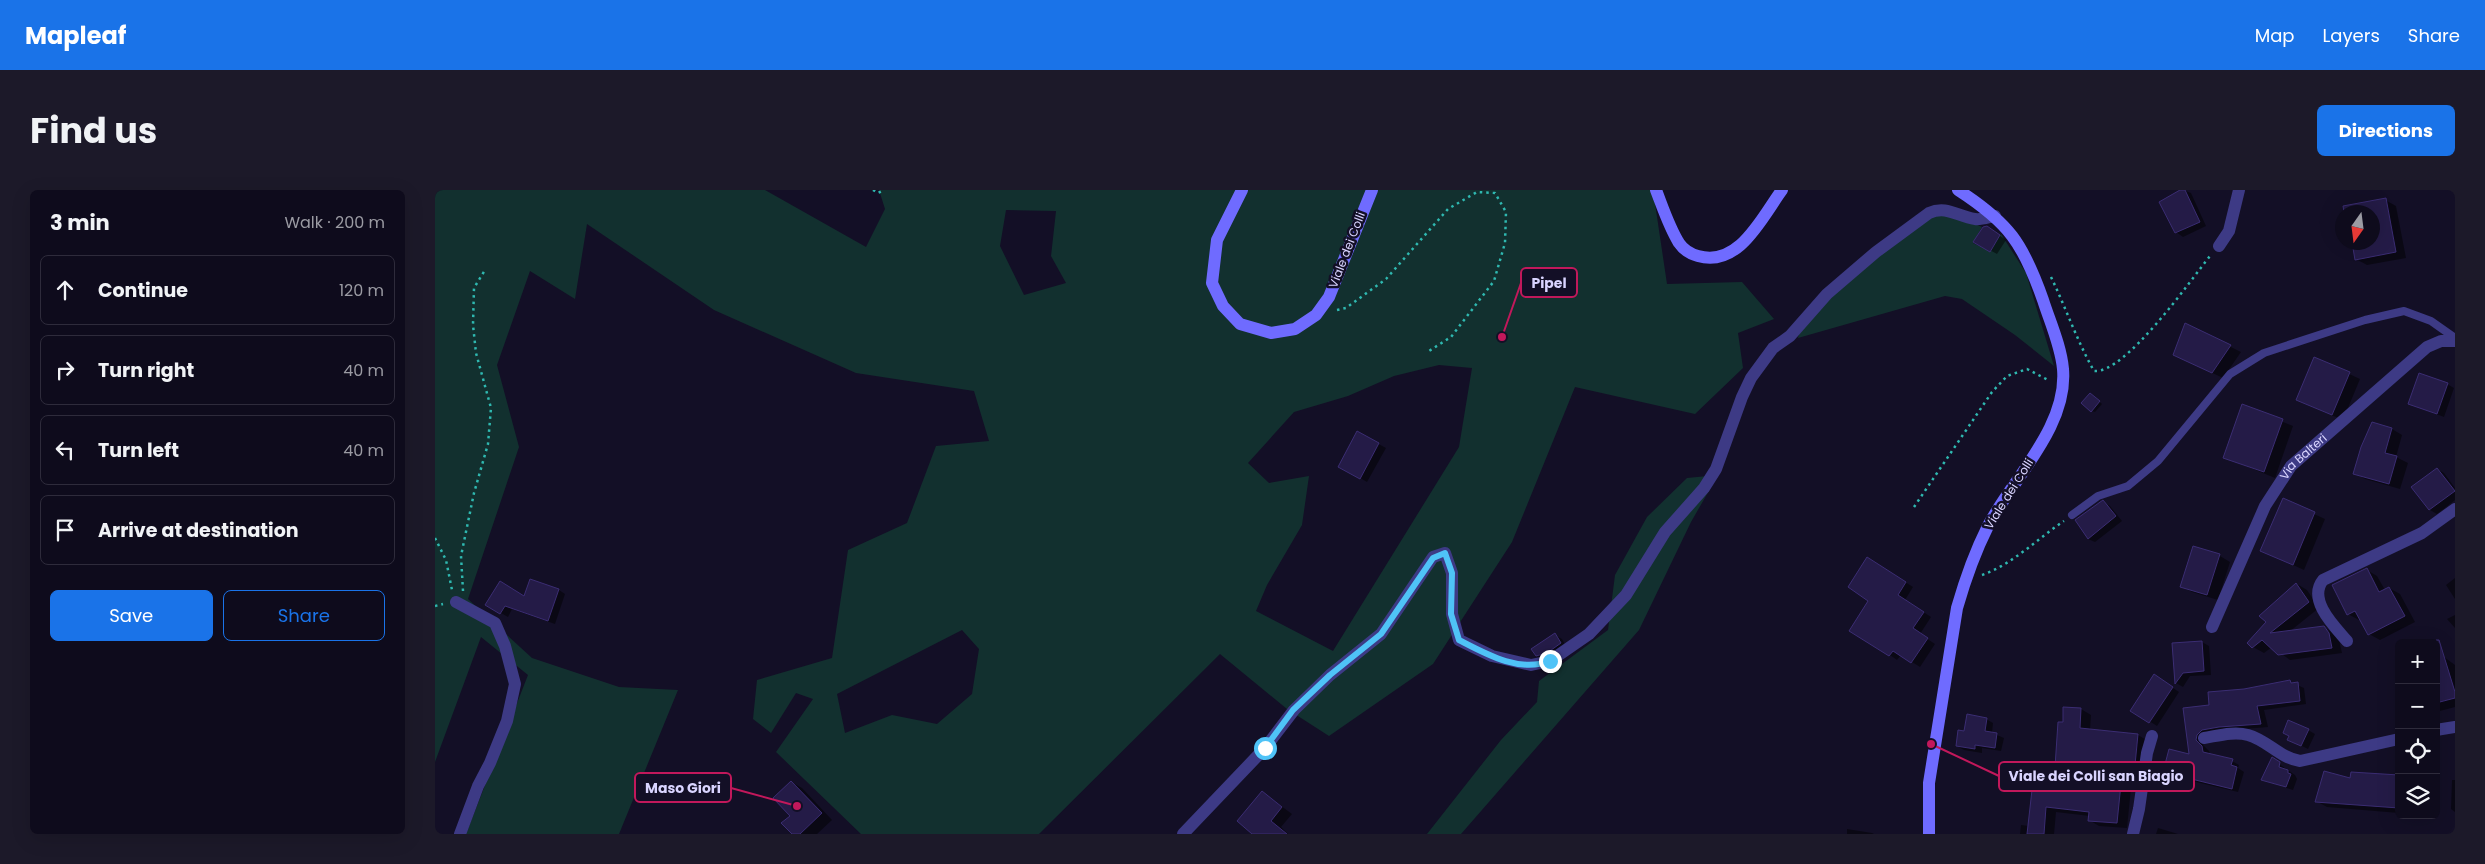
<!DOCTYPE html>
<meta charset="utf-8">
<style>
body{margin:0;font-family:Poppins,sans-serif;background:#1c1929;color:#f1f3f6}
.controls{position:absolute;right:15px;bottom:15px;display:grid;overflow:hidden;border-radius:8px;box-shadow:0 5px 20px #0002}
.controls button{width:45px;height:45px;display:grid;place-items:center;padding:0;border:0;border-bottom:1px solid #2e2b3b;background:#0e0b1c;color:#f1f3f6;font:25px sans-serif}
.compass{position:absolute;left:1900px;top:15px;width:45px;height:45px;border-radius:50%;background:#0e0b1c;box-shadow:0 5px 20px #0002;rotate:194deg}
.stop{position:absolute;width:15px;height:15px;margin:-11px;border:4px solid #4fc3f7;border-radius:50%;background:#fff}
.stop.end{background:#4fc3f7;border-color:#fff;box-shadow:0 1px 5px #0008}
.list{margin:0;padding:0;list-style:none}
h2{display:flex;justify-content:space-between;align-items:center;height:65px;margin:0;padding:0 20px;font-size:21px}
h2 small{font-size:16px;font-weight:400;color:#9b9ba3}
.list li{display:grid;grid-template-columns:32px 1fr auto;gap:15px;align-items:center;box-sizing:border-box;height:70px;margin:0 10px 10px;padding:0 10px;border:1px solid #2e2b3b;border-radius:8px}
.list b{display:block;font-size:19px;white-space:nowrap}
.list em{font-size:16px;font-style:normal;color:#9b9ba3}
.actions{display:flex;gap:10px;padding:15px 20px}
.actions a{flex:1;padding:11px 0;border:1px solid #1a73e8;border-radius:8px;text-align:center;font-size:18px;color:#1a73e8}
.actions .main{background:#1a73e8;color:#fff}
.icon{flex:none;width:28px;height:28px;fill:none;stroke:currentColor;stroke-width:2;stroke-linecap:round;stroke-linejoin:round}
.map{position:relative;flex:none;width:2020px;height:644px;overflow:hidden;border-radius:8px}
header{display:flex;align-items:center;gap:30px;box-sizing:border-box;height:70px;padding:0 25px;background:#1a73e8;color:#fff}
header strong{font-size:24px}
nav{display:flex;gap:28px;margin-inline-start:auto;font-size:18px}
.intro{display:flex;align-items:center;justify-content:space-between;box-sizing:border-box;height:120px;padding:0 30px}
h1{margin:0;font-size:35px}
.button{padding:12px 22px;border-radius:8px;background:#1a73e8;color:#fff;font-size:18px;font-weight:700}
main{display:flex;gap:30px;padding:0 30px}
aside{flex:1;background:#0e0b1c;border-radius:8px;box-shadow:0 5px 20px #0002}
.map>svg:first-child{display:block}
.green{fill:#12302f;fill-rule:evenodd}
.shadow{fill:#0007}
.building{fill:#241b47;stroke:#3b2d73}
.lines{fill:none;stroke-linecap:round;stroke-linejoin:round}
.path{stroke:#2fb8b0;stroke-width:2.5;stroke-dasharray:2.5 4;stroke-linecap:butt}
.lane{stroke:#3d3a85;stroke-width:8}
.street{stroke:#3d3a85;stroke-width:12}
.secondary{stroke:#6f6bff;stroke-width:12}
.route{stroke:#4fc3f7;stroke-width:6}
.labels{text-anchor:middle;stroke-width:5;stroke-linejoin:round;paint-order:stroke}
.street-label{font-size:12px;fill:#d9d4ff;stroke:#130f26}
.leader{fill:none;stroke:#c2185b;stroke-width:2}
.callout-dot{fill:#c2185b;stroke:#130f26;stroke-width:2}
.callout{fill:#130f26;stroke:#c2185b;stroke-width:2}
.callout-label{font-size:14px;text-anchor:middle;font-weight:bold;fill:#d9d4ff}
</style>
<header>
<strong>Mapleaf</strong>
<nav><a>Map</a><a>Layers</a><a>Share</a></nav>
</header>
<div class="intro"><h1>Find us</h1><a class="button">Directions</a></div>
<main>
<aside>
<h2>3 min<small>Walk · 200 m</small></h2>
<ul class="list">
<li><svg class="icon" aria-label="ahead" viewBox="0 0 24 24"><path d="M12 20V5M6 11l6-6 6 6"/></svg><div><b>Continue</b></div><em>120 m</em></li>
<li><svg class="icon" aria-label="right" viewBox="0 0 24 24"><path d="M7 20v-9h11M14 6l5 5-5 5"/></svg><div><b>Turn right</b></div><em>40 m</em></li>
<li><svg class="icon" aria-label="left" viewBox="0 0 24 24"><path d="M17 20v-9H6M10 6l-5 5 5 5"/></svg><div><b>Turn left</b></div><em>40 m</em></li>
<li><svg class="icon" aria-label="arrive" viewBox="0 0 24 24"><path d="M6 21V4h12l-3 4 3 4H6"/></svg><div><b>Arrive at destination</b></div></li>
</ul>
<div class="actions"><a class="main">Save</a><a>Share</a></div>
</aside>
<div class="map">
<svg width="2020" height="644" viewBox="0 0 2020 644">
<rect width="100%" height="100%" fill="#130f26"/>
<path class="green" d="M0,0H330L431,57L450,19L444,0H1218L1232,94L1307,92L1339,129L1303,143L1308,178L1260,224L1140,197L1077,352L998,474L894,546L852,519L785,464L604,644H426L341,562L378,509L361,503L336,543L318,529L322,490L397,468L413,360L472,333L501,256L554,251L539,201L421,183L279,120L152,34L140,109L95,81L62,175L84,257L33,409L97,468L184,497L243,500L184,644H31L93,485L46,447L0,572ZM571,20L621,21L616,66L631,93L589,105L565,56ZM1004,175L1037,178L1024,257L898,461L821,421L832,395L867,335L874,286L834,293L813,273L859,222L913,206L959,186ZM527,440L544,459L537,504L502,534L457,525L410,543L402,504Z
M1501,23L1529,29L1547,37L1538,53L1555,61L1566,44L1591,83L1619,176L1580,145L1527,109L1510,106L1363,148C1368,117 1472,45 1501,23Z
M1283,285L1256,332L1204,440L1026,644H992L1066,550L1102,512L1104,491L1173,440L1180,385L1212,327L1252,288Z"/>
<path class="shadow" d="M1748,0L1756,3L1771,36L1748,47L1741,42Z
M1950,10L1961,16L1971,68L1932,75L1921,69L1938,52V22H1912L1911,17Z
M1552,37L1571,50L1562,64L1540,52Z
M1751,135L1806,162L1788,188L1750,170Z
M1880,168L1925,189L1908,230L1873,215Z
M2012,194L2019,198L2009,227L1975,214Z
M1658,206L1667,214L1660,222L1657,221Z
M1808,216L1858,236L1840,288L1789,267Z
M1957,239L1967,245L1961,267L1973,273L1965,299L1930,289L1920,283Z
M923,243L951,258L932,292L905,276Z
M2002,279L2009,283L2020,298V310L2002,324L1995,320L1978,297Z
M1848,310L1890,329L1869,380L1827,361Z
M1668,312L1675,316L1687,331L1660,352L1653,349Z
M1758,357L1785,366L1795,372L1783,410L1757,402L1746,396Z
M1440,373L1478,397L1470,410L1496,427L1485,444L1500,454L1485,477L1466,465L1462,470L1455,465L1435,410Z
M1932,380L1942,386L1950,400L1954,398L1965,404L1980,432L1945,450L1934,444L1926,429L1924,430L1913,424Z
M2020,388V409L2011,395Z
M1862,394L1872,400L1884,418L1854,442L1889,438L1900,444L1904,450L1907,463L1855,470L1837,457L1829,463L1818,457L1833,432Z
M124,400L130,404L120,434L77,419L73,427L52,415Z
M2020,425V438L2012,429Z
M1120,445L1127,449L1132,458L1109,469L1101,465Z
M1767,452L1774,456L1776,485L1755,486L1748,497L1741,493L1738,455Z
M2009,467L2020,475V517L2001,522V469Z
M1726,490L1744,502L1722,536L1697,520Z
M1855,492L1869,498L1871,514L1829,520L1833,537L1797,540L1770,546L1768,555L1774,561L1775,565L1797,571L1804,575L1803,578L1809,582L1803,602L1736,586L1729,582L1755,566L1749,519L1776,516L1810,500Z
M1646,519L1656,525L1655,540L1703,545L1713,551L1709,580L1698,578L1692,638L1664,636L1654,630L1655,626L1621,622L1619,644H1585L1586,635L1594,636L1604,602L1621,578L1629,533Z
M1551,529L1558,533L1557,543L1569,548L1566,561L1547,558V563L1529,560L1522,556L1530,542Z
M1873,540L1880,544L1873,559L1861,553L1855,546Z
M1837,569L1860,585L1862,589L1858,600L1828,590Z
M1964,586V623L1892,617L1881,611L1915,589Z
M2017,590H2020V622L2016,619Z
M356,592L367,598L397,630L382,644H358Z
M827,602L857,624L846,637L853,644H819Z
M1723,638L1743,644H1721Z
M1412,639L1437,643L1439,644H1412Z"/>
<path class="building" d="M1745,0H1750L1765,32L1740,43L1724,12Z
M1951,8L1961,62L1920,70L1917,52H1938V22H1909L1908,16Z
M1552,36L1565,45L1555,62L1538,52L1548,37Z
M1750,133L1796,155L1777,183L1738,165Z
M1879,167L1915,182L1897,225L1861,210Z
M1984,183L2013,193L2002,224L1973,214Z
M1655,203L1665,211L1656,222L1646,213Z
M1807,214L1848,229L1829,282L1788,268Z
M1937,232L1957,238L1950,263L1962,266L1954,294L1918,284L1926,257Z
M922,241L944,253L925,289L903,277Z
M2002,278L2020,301L1994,320L1976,297Z
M1848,308L1880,322L1858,375L1825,361Z
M1668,310L1681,326L1653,349L1640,330Z
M1758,356L1785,364L1772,405L1745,397Z
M1432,367L1471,392L1463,405L1489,422L1478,438L1493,448L1476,473L1458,461L1454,466L1414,441L1433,411L1413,397Z
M1932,378L1944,402L1954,397L1970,426L1933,445L1920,421L1912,425L1897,395Z
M95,389L124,399L113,431L70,416L65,424L50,415L65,391L89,406Z
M1861,393L1874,412L1835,443L1889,436L1894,443L1897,458L1843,465L1827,450L1817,458L1812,453L1831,432L1824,426Z
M1120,443L1126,453L1112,463L1101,466L1096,459Z
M2001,450H2004L2020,502V508L2001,513Z
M1767,451L1769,481L1748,483L1740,494L1737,453Z
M1719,484L1738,497L1714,533L1695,521Z
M1855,490L1856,493L1863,492L1865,511L1822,516L1826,534L1784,537L1767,540L1762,545L1761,550L1767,556L1768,562L1798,569L1796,575L1802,577L1797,599L1728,582L1734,559L1754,564L1748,518L1774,515L1773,502L1809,499Z
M1628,517L1646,518L1645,538L1703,544L1700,575L1688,574L1682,633L1653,631L1654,622L1611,617L1609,644H1592L1597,600H1603L1606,575L1620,577L1623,532H1628Z
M1532,524L1552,528L1550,541L1562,543L1560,558L1540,555V559L1521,556L1523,540L1529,541Z
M1853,530L1874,539L1866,556L1852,550L1854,546L1848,543Z
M1837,567L1845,572L1844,577L1853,580V583L1856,584L1851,597L1826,590Z
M1889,581L1915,588L1916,582L1964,585V618L1880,612Z
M356,591L387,623L365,644H357L346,633L355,626L338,608Z
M827,601L847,617L836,631L852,644H817L802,631Z"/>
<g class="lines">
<path class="path" d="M438,0L443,3L449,0
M1616,87C1631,118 1642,151 1659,181C1690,184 1755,91 1775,66
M902,120L911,118L951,89L1013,19L1042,2L1060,3L1071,22L1070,53L1059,91L1016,147L994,161
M1479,317L1557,202L1572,186L1592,179L1613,190
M0,348L11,370L17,400
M1547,385C1578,374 1602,349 1629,331
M28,401L26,366L39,303L53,254L56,218L41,163L38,135L39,98L50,80
M0,416L8,414"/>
<path class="lane" d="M1637,325L1663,306L1693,296L1723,271L1795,184L1829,163L1930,130L1969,121L1996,131L2020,148"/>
<g class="street">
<path d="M1784,56L1794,41L1804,0"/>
<path d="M21,412L60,433L70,456L80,494L72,531L55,573L43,596L25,644"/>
<path id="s1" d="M1777,437L1830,316L1856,276L1992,157L2006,151H2020"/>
<path d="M1912,451C1900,437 1872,410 1888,390L1987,343L2020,319"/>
<path d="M2001,540L2020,537"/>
<path d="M1769,548C1782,546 1799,541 1813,545C1832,550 1845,568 1865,571L1964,549"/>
<path d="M748,644L830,558L859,520L895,485L946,444L998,367L1010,363L1017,383V424L1024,450L1057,466L1096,475L1115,471L1154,444L1191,405L1230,342L1269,298L1281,279L1307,207L1316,188L1338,158L1355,146L1392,104L1441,62L1494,23C1512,15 1523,27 1540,29C1546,30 1554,27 1560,26"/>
<path d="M1698,644L1704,619L1712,563L1717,546"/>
</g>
<path class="secondary" d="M807,0L782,50L777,93L788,116L805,134L836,143L860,139L881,125L894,107L937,0
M1221,0C1228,18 1234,37 1244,53C1248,59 1256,64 1263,66C1304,78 1327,27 1347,0
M1494,644V593L1522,418C1530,390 1540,362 1553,336C1578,288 1633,237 1628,179C1626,156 1615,132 1608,110C1588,53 1574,33 1523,0"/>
</g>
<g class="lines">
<path class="route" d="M830,558L858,520L895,485L946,444L998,368L1010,363L1017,383L1016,424L1024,450C1051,464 1084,483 1115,471"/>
</g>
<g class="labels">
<g class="street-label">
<text transform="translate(912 60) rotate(-69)" y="4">Viale dei Colli</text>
<text dy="4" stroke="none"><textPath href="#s1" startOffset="195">Via Balteri</textPath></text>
<text transform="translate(1574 304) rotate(-58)" y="4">Viale dei Colli</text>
</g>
</g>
<path class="leader" d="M1067 147L1086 93M1496 554L1564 586M362 616L296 598"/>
<g class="callout-dot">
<circle cx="1067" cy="147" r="5"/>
<circle cx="1496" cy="554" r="5"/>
<circle cx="362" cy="616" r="5"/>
</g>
<g class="callout">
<rect x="1086" y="78" width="56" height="29" rx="5"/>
<rect x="1564" y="572" width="195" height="29" rx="5"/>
<rect x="200" y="583" width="96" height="29" rx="5"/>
</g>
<g class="callout-label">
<text x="1114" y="98">Pipel</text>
<text x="1661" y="591">Viale dei Colli san Biagio</text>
<text x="248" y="603">Maso Giori</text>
</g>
</svg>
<div class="controls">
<button>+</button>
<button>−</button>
<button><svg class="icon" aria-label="locate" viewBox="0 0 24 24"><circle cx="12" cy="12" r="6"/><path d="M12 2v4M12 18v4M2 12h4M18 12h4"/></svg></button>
<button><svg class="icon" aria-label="layers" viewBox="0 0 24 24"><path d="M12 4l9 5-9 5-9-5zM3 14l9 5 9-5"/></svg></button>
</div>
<svg class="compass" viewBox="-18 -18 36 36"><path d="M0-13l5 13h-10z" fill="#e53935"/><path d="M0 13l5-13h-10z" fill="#9b9ba3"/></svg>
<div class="stop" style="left:830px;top:558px"></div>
<div class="stop end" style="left:1115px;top:471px"></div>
</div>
</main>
